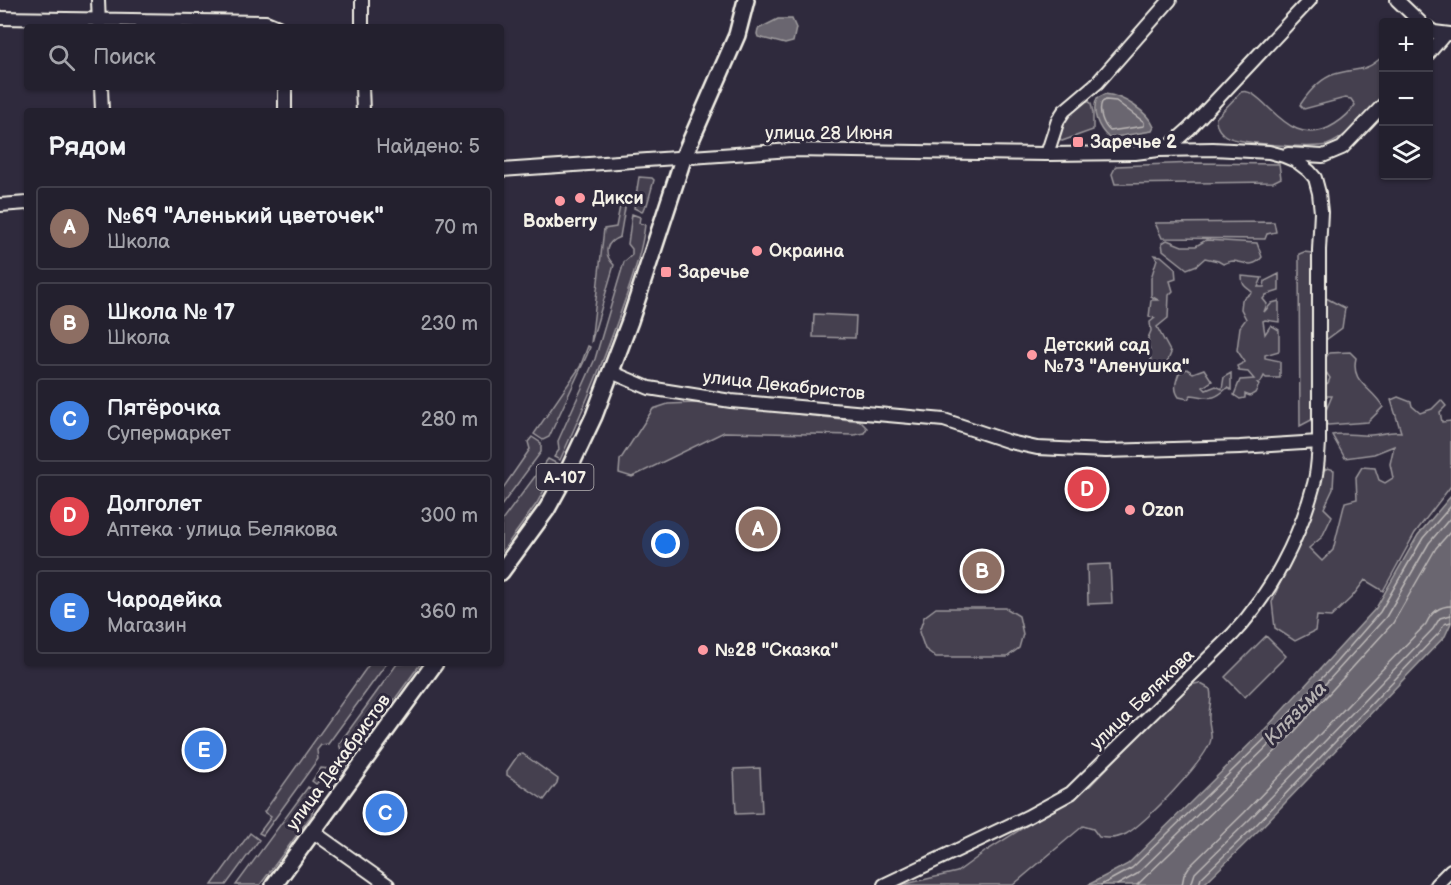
<!DOCTYPE html>
<html lang="ru">
<meta charset="utf-8">
<style>
body{margin:0;font-family:"Balsamiq Sans",sans-serif;background:#2f2d3a;color:#f1f3f6}
.controls{position:absolute;right:18px;top:18px;display:grid;overflow:hidden;border-radius:6px;box-shadow:0 2px 4px #0004}
.controls button{width:54px;height:54px;display:grid;place-items:center;padding:0;border:0;border-bottom:2px solid #403e4a;background:#23202e;color:#f1f3f6;font:30px sans-serif}
.you{position:absolute;left:666px;top:544px;width:21px;height:21px;margin:-15px;border:4px solid #fff;border-radius:50%;background:#1a73e8;box-shadow:0 0 0 9px #1a73e833}
.badge{display:grid;place-items:center;width:39px;height:39px;border-radius:50%;background:#ff9aa2;color:#fff;font-size:20px;font-weight:700}
.pin{position:absolute;translate:-50% -50%;border:3px solid #fff;box-shadow:0 2px 6px #0006}
.list{margin:0;padding:0;list-style:none}
h2{display:flex;justify-content:space-between;align-items:center;height:78px;margin:0;padding:0 24px;font-size:26px}
h2 small{font-size:20px;font-weight:400;color:#a3a3aa}
.list li{display:grid;grid-template-columns:39px 1fr auto;gap:18px;align-items:center;box-sizing:border-box;height:84px;margin:0 12px 12px;padding:0 12px;border:2px solid #403e4a;border-radius:6px}
.list b{display:block;font-size:22px;white-space:nowrap}
.list p{margin:0;font-size:20px;white-space:nowrap;color:#a3a3aa}
.list em{font-size:20px;font-style:normal;color:#a3a3aa}
.icon{flex:none;width:33px;height:33px;fill:none;stroke:currentColor;stroke-width:2;stroke-linecap:round;stroke-linejoin:round}
.map{position:relative;flex:none;width:1451px;height:885px;overflow:hidden}
.search{position:absolute;background:#23202e;box-shadow:0 2px 4px #0004;left:24px;top:24px;width:480px;height:66px;display:flex;align-items:center;gap:15px;box-sizing:border-box;padding:0 21px;border-radius:6px;color:#a3a3aa;font-size:22px}
.panel{position:absolute;background:#23202e;box-shadow:0 2px 4px #0004;left:24px;top:108px;width:480px;height:558px;border-radius:6px}
.map>svg:first-child{display:block}
.green{fill:#454050;stroke:#9c989c;stroke-width:1.5}
.water{fill:#6a6670;stroke:#a19ea0;stroke-width:1.5}
.lines{fill:none;stroke-linecap:round;stroke-linejoin:round}
.shore{stroke:#bdb9b8;stroke-width:1.5}
.minor-casing{stroke:#f4f1e8;stroke-width:16}
.major-casing{stroke:#f4f1e8;stroke-width:20}
.minor{stroke:#2f2a3d;stroke-width:12}
.major{stroke:#2f2a3d;stroke-width:15}
.poi-dot{fill:#ff9aa2;stroke:#2f2a3d;stroke-width:2}
.labels{text-anchor:middle;stroke-width:6;stroke-linejoin:round;paint-order:stroke}
.shield{fill:#2f2a3d;stroke:#b9b5b5;stroke-width:1.5}
.shield-label{font-size:16px;font-weight:bold;fill:#f4f1e8}
.street-label{font-size:18px;fill:#f4f1e8;stroke:#2f2a3d}
.poi-label{font-size:18px;font-weight:bold;fill:#f4f1e8;stroke:#2f2a3d;text-anchor:start}
.water-label{font-size:20px;font-style:italic;fill:#b6b2b2;stroke:#2f2a3d}
</style>
<div class="map">
<svg width="1451" height="885" viewBox="0 0 1451 885">
<rect width="100%" height="100%" fill="#2f2a3d"/>
<filter id="ink" filterUnits="userSpaceOnUse"><feTurbulence type="fractalNoise" baseFrequency=".0167" numOctaves="2"/><feDisplacementMap in="SourceGraphic" scale="12" xChannelSelector="R" yChannelSelector="G"/><feConvolveMatrix kernelMatrix="1 2 1 2 8 2 1 2 1" color-interpolation-filters="sRGB"/></filter>
<g filter="url(#ink)">
<path class="green" d="M1383,56V99C1370,113 1346,138 1327,145C1313,149 1232,144 1223,134C1218,130 1216,124 1216,118L1241,92C1264,85 1287,155 1335,124C1343,119 1350,113 1355,105L1351,99L1345,98L1304,109L1300,105C1308,93 1321,78 1335,74C1357,67 1364,74 1383,56Z
M1086,100L1091,103L1093,113V130L1062,141L1058,136L1065,117Z
M1196,163L1279,164L1281,178L1273,182L1115,184L1112,174L1116,166Z
M639,177L652,178L654,180L647,205H645L642,212L634,208Z
M621,201L626,202L620,237C605,242 603,254 614,265L591,343L604,229L616,227Z
M632,214L640,217L639,223L645,225C642,250 634,273 626,297C607,353 585,406 560,460L554,457L559,450L558,441L595,359L624,262L632,255V249L628,244Z
M1274,222L1276,232L1267,234L1265,239L1162,238L1155,223Z
M1167,240L1182,246H1196L1206,240L1257,243L1262,257C1253,269 1244,262 1233,261C1230,261 1226,263 1223,264L1218,261L1205,258L1197,265L1187,269L1163,250L1162,243Z
M1304,252L1312,253L1316,257L1317,417L1300,426L1299,262V254Z
M1154,255L1161,256L1175,268L1176,279L1170,281L1173,291L1169,295L1168,318L1157,327L1171,353L1166,365L1152,368L1148,338L1151,331L1150,322L1155,318L1149,317L1151,300H1158L1151,296V278L1157,259Z
M1279,274V291L1266,295L1263,299L1267,304L1264,312L1272,303L1279,301V322L1265,320L1263,321L1265,334L1271,325L1279,330V351L1265,355V358L1280,361V378H1266L1264,376L1261,382L1257,383L1259,385L1255,393L1250,396L1245,394V398L1240,399L1234,395L1240,380L1254,379L1248,372L1239,371L1237,366L1245,362L1237,350L1240,327L1246,319L1241,309L1242,300L1252,292C1245,286 1242,286 1242,276L1262,278L1258,287H1264L1265,281Z
M1326,298L1345,308L1342,328L1323,342L1325,328L1323,324V315Z
M814,314L856,316L855,338L813,337Z
M588,346L590,347L587,355L549,437L543,440L534,434L580,367Z
M1350,352L1356,358C1350,383 1372,387 1383,407L1368,422L1328,425L1324,422V415L1332,396H1323V386L1328,383L1330,378L1326,372L1324,360L1329,353Z
M1187,369L1193,373L1204,369L1212,381L1203,387L1206,390L1216,386L1222,389L1224,377L1231,373V390L1227,388C1212,402 1210,397 1191,395L1188,399L1179,397C1173,389 1176,381 1179,373Z
M1398,397L1411,402L1412,406L1420,413L1432,409L1441,400L1446,406L1440,412L1442,422L1451,421V486L1415,533L1383,591L1365,580L1352,597L1331,617L1317,616L1315,631L1295,641L1275,628L1272,602L1321,485L1322,471L1328,468L1334,470L1333,489L1324,508L1332,516L1322,537L1309,548L1322,561L1333,550L1345,502L1357,499L1356,477L1362,467L1375,468L1379,480L1385,483L1393,478L1390,464L1394,446L1374,454L1345,458L1332,435C1345,432 1358,436 1371,435C1382,434 1390,431 1401,432L1391,400Z
M694,403L860,421L867,428L864,433L854,435L724,432L632,477L619,473L620,460L653,409L668,404Z
M532,437L541,443V452L501,506V491L530,449L528,442Z
M548,459L558,464L537,503L501,553V522Z
M1110,564L1112,603L1088,604L1087,565Z
M936,608H1006L1019,616L1023,634L1019,648L1007,657H936L925,649L919,632L924,617Z
M1266,636L1286,656L1245,697L1225,677Z
M370,663H387L328,744L321,745L317,750L318,759L263,835L259,833L271,817L264,812Z
M410,663H421L345,768L327,785L320,780L316,784L312,781L321,768L331,769L339,763L342,753L339,744L397,664Z
M1199,683L1210,689C1213,702 1208,708 1209,720C1209,726 1212,733 1211,739C1208,758 1144,825 1126,834C1116,839 1108,839 1099,837L1093,829L1083,826L1013,885H901L957,872L986,851L1090,786L1186,686Z
M523,754L558,779L557,783L544,800L507,775V771L518,755Z
M760,768L762,813L736,814L734,769Z
M308,787L313,790L309,795L316,800L311,816L260,885H236Z
M250,833L259,840L226,885H212Z"/>
<path class="water" d="M778,19H792L796,28L793,42L785,44L758,37L757,34L758,29Z
M1105,94C1123,96 1147,111 1154,127L1152,131L1109,138C1098,128 1091,112 1097,98Z
M1451,496V623L1445,636L1260,829L1203,885H1088L1128,864L1268,726L1376,608L1418,535Z"/>
<g class="lines">
<path class="shore" d="M1106,100L1116,101L1144,122V126L1110,131C1103,125 1098,111 1102,102Z
M1101,885L1132,868L1273,731L1332,667L1380,612L1423,538L1451,506
M1117,885L1137,874L1278,736L1386,617L1429,543L1451,517
M1137,885L1285,742L1393,623L1436,548L1451,531
M1182,885L1184,875L1189,867L1244,813L1426,624C1431,613 1438,606 1451,606
M1191,885L1195,873L1250,819L1433,629L1440,618L1451,615
M1199,885L1201,878L1256,825L1439,633L1444,624L1451,622"/>
<defs>
<path id="minor" d="M98,0L99,26
M1397,0L1420,22
M0,18L266,22L278,27
M362,27V0
M1428,28L1434,32L1450,34
M1428,54L1445,34
M101,87L102,111
M362,87L363,111
M285,111V87
M1162,148L1171,145L1190,128L1310,0
M1047,154L1058,120L1064,111L1097,83L1170,0
M1288,154L1323,156L1342,148L1384,104
M501,170L792,150L1047,154L1135,153L1159,150L1213,149L1269,152L1284,156L1296,161L1309,171L1315,178L1319,193L1321,212L1319,250V442C1318,456 1318,470 1314,484C1300,537 1271,594 1233,634L1071,793L1027,817L884,885
M0,205L27,203
M611,372L649,388L731,401L944,420L1010,442L1037,448L1106,451L1240,447L1319,442
M312,831L388,885
M1436,885L1451,870"/>
<path id="major" d="M501,572L547,509L569,469L594,416L630,321L684,156L737,35L746,0
M274,885L435,663"/>
</defs>
<use href="#minor" class="minor-casing"/>
<use href="#major" class="major-casing"/>
<use href="#minor" class="minor"/>
<use href="#major" class="major"/>
</g>
</g>
<g class="poi-dot">
<rect x="1072" y="136" width="12" height="12" rx="3"/>
<circle cx="580" cy="198" r="6"/>
<circle cx="560" cy="201" r="6"/>
<circle cx="757" cy="251" r="6"/>
<rect x="660" y="266" width="12" height="12" rx="3"/>
<circle cx="1032" cy="355" r="6"/>
<circle cx="1130" cy="510" r="6"/>
<circle cx="703" cy="650" r="6"/>
</g>
<g class="labels">
<rect class="shield" x="536.5" y="464" width="57" height="26" rx="4.5"/>
<g class="shield-label">
<text x="565" y="483">А-107</text>
</g>
<g class="street-label">
<text x="829" y="139">улица 28 Июня</text>
<text transform="translate(784 385) rotate(6)" y="6">улица Декабристов</text>
<text transform="translate(1142 699) rotate(-44)" y="6">улица Белякова</text>
<text transform="translate(338 762) rotate(-54)" y="6">улица Декабристов</text>
</g>
<g class="poi-label">
<text x="1090" y="148">Заречье 2</text>
<text x="592" y="204">Дикси</text>
<text x="560" y="227" text-anchor="middle">Boxberry</text>
<text x="769" y="257">Окраина</text>
<text x="678" y="278">Заречье</text>
<text x="1044" y="351">Детский сад<tspan x="1044" dy="21">№73 "Аленушка"</tspan></text>
<text x="1142" y="516">Ozon</text>
<text x="715" y="656">№28 "Сказка"</text>
</g>
<g class="water-label">
<text transform="translate(1295 713) rotate(-46)" y="7">Клязьма</text>
</g>
</g>
</svg>
<div class="controls">
<button>+</button>
<button>−</button>
<button><svg class="icon" aria-label="layers" viewBox="0 0 24 24"><path d="M12 4l9 5-9 5-9-5zM3 14l9 5 9-5"/></svg></button>
</div>
<div class="you"></div>
<div class="pin badge" style="left:758px;top:529px;background:#8d6e63">A</div>
<div class="pin badge" style="left:982px;top:571px;background:#8d6e63">B</div>
<div class="pin badge" style="left:385px;top:813px;background:#3f7fe0">C</div>
<div class="pin badge" style="left:1087px;top:489px;background:#e0444e">D</div>
<div class="pin badge" style="left:204px;top:750px;background:#3f7fe0">E</div>
<div class="search"><svg class="icon" aria-label="search" viewBox="0 0 24 24"><circle cx="10" cy="10" r="6"/><path d="M15 15l6 6"/></svg>Поиск</div>
<section class="panel">
<h2>Рядом<small>Найдено: 5</small></h2>
<ul class="list">
<li><span class="badge" style="background:#8d6e63">A</span><div><b>№69 &quot;Аленький цветочек&quot;</b><p>Школа</p></div><em>70 m</em></li>
<li><span class="badge" style="background:#8d6e63">B</span><div><b>Школа № 17</b><p>Школа</p></div><em>230 m</em></li>
<li><span class="badge" style="background:#3f7fe0">C</span><div><b>Пятёрочка</b><p>Супермаркет</p></div><em>280 m</em></li>
<li><span class="badge" style="background:#e0444e">D</span><div><b>Долголет</b><p>Аптека · улица Белякова</p></div><em>300 m</em></li>
<li><span class="badge" style="background:#3f7fe0">E</span><div><b>Чародейка</b><p>Магазин</p></div><em>360 m</em></li>
</ul>
</section>
</div>
